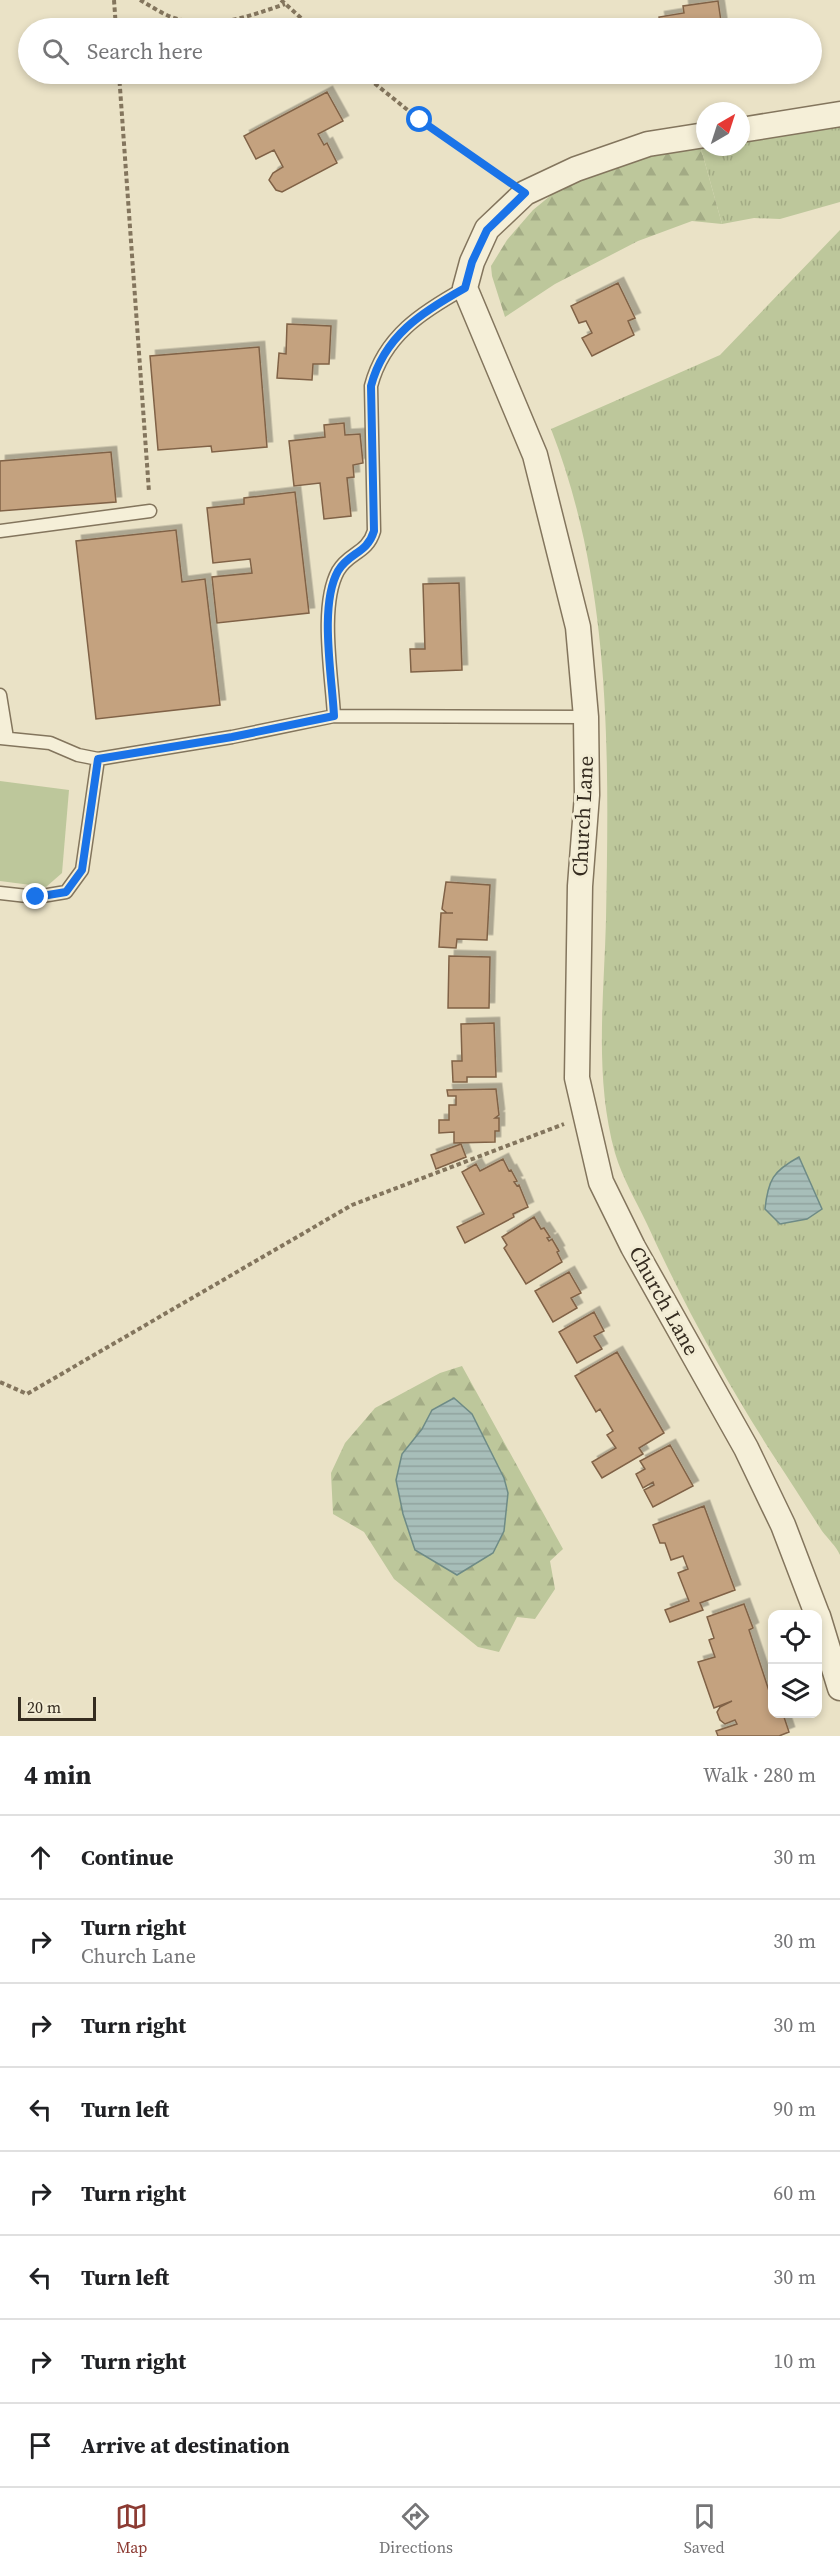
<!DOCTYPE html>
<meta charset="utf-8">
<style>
body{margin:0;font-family:"Source Serif 4",serif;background:#f6f6f6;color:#202124}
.controls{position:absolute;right:18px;bottom:18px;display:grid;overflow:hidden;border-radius:12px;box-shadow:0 3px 9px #0003}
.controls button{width:54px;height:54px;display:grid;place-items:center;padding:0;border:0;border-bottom:2px solid #e0e0e0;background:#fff;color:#202124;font:30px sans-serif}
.compass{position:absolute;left:696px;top:102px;width:54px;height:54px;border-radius:50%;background:#fff;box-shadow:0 3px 9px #0003;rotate:39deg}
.scale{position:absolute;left:18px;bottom:15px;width:78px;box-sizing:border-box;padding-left:6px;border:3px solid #352c20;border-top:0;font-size:16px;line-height:21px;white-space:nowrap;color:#352c20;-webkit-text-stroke:4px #f2ecd4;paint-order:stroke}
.stop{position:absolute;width:18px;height:18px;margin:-14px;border:4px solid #1a73e8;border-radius:50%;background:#fff}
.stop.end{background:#1a73e8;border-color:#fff;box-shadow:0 2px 6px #0008}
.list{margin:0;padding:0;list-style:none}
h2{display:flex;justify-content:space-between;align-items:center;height:78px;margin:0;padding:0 24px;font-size:26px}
h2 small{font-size:20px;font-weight:400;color:#757577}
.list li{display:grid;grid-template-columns:39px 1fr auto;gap:18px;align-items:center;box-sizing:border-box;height:84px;padding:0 24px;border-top:2px solid #e0e0e0}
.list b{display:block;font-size:22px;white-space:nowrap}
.list p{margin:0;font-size:20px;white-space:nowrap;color:#757577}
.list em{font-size:20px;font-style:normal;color:#757577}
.icon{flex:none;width:33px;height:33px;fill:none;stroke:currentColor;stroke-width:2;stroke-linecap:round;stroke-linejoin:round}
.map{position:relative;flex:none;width:840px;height:1736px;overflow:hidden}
.search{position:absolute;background:#fff;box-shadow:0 3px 9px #0003;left:18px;right:18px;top:18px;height:66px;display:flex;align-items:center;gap:15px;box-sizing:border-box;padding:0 21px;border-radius:33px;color:#757577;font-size:22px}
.sheet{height:750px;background:#fff}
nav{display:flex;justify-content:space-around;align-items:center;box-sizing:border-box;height:84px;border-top:2px solid #e0e0e0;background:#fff;font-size:16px;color:#757577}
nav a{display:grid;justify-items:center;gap:3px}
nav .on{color:#8c3b33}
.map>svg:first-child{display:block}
.grass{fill:url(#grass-tufts)}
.forest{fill:url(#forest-firs)}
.pitch{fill:#bdc79b}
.water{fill:url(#water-rules);stroke:#6e8b86;stroke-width:1.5}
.building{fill:#c4a27f;stroke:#806246;stroke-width:1.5;filter:url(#shadow)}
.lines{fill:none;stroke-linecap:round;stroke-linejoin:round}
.lane-casing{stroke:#83755d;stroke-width:15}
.street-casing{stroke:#83755d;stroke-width:27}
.path{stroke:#83755d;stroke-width:4;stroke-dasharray:4.5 3;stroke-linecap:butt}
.lane{stroke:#f5efd8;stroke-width:12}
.street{stroke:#f5efd8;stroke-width:24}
.route{stroke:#1a73e8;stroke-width:8}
.labels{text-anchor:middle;stroke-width:6;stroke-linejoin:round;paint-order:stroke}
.street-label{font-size:21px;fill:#352c20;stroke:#f2ecd4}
</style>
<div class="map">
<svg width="840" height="1736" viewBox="0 0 840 1736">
<defs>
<pattern id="grass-tufts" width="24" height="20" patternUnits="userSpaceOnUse" patternTransform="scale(1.5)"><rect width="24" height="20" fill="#bdc79b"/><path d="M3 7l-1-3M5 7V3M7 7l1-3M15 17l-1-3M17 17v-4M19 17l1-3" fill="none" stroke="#a3ab85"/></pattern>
<pattern id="forest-firs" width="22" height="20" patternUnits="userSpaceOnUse" patternTransform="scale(1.5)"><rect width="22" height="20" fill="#bdc79b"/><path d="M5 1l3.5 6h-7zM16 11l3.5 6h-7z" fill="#a3ab85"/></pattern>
<pattern id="water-rules" width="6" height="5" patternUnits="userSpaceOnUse" patternTransform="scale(1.5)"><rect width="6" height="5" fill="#a7beb9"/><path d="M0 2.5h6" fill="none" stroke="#90a39f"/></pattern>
<filter id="shadow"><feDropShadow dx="5.5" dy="-5.5" stdDeviation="0" flood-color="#0004"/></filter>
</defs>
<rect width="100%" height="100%" fill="#eae2c6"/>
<path class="grass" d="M840,127V202L780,219L754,218L722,224L700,145L741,147V138Z
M840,230V1555C836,1546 828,1539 822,1531C806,1506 790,1481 773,1455C726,1382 683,1303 647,1224C636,1201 622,1177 615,1153C594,1077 604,997 606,920C609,755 612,585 551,429L720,355Z"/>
<path class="forest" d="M700,145L722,224L692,221L638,241L555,284L505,317L492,276L491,266L507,240L533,210L561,187L617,161Z
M462,1366L563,1549L550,1561L555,1589L535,1619L517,1617L499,1652L478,1647L394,1579L364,1532L333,1514L331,1473L345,1443L375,1408L440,1373Z"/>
<path class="pitch" d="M0,781L69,790L62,873L46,887L0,881Z"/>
<path class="water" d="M799,1157L822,1209L807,1219L780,1224L765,1209C768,1180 773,1171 799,1157Z
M454,1398L472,1414L504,1478L508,1493L504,1531L493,1553L457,1575L415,1550L403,1514L396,1480L402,1454L422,1429L432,1410Z"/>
<path class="building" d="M718,1L722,28H661L659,17L684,13L683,6Z
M327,92L343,121L318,134L324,145L327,143L337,163L282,192L276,190L269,180L273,173L283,167L274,150L256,159L244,136Z
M618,283L635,318L628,321L634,335L592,356L582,338L592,333L586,321L579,323L571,306Z
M287,324L331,326L329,364H313L312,380L277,378L279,353L286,354Z
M259,347L267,447L212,452L211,446L158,450L150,356Z
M344,423L345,435L360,434L363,463L353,465L354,477L347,478L351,516L324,519L320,483L294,486L289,441L325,437L324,425Z
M111,452L116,502L0,511V461Z
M295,492L309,613L217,623L212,577L252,573L250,559L213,563L207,508L244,504V498Z
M176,530L182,582L205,579L220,705L96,719L76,541Z
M459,583L462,670L411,672L410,649H425L423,584Z
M446,882L490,885L487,940L457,939L456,948L439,947L441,913H453H447L442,909Z
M449,956L490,957L489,1008H448Z
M494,1023L496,1077H467V1082H453L452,1061H462L461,1024Z
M496,1089L499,1115L495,1118H499V1131H495V1142L454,1143V1132L439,1133V1120H449V1105H456V1096H448L447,1090Z
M461,1144L466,1157L436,1169L431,1155Z
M503,1159L509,1171L511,1170L517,1181L514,1182L517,1186L519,1185L528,1207L513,1214L514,1217L465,1243L457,1227L484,1214L462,1172L476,1164L480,1171Z
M534,1217L541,1229L544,1228L550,1237L547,1238L549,1241L552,1239L559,1251L557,1252L562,1262L526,1284L504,1248L507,1245L502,1237Z
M569,1272L581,1293L571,1298L577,1308L553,1322L535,1291Z
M594,1312L604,1331L594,1336L602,1349L577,1363L559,1332Z
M617,1352L664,1433L639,1448L643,1454L602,1478L592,1462L616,1448L607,1435L613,1431L600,1409L596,1412L575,1376Z
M670,1445L693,1486L653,1507L644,1490L654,1485L653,1482L643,1488L636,1474L645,1469L640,1461Z
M704,1506L735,1590L700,1603L703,1610L670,1622L665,1610L689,1601L678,1573L688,1569L683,1556L671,1560L665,1543H660L653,1525Z
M744,1604L753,1628L749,1630L772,1700V1714H783L789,1732L779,1736H718L716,1731L737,1724L735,1720L725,1724L720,1720L717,1712L720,1707L732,1701L714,1708L698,1662L715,1657L709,1640L714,1638L707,1617Z"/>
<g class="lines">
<defs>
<path id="lane" d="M465,288C422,312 384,336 371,386L374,531C367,554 349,552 338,571C319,606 332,676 334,716L586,717
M0,531L150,511
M0,695L7,738
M0,738L50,743L78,755L98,759L232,737L334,716
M0,893L36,897L66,892L82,870L98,759"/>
<path id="street" d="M741,130L840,114
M705,135L648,144L576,169L525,193L487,229L472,262L465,288L535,455L578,627L586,717L587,795L580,886L577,1078L601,1182L633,1247L746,1448L783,1525L817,1614
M818,1616L840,1688"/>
</defs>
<use href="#lane" class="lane-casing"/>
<use href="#street" class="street-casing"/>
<path class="path" d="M114,0L116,28
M140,0C151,6 162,14 174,18C213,30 247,17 285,4
M281,0L312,28
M119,74L149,492
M363,74L420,120L504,179
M0,1382L27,1394L352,1205L564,1124"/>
<use href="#lane" class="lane"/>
<use href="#street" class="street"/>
</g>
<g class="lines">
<path class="route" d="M36,897L66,892L82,870L98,759L232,737L334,716C332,676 319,605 338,571C349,552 367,554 374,531L371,386C384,336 422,312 465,288L472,262L487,230L525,193L420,120"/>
</g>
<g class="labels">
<g class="street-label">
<text transform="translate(583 816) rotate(-87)" y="7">Church Lane</text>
<text transform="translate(664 1301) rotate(61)" y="7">Church Lane</text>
</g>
</g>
</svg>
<div class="controls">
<button><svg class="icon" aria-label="locate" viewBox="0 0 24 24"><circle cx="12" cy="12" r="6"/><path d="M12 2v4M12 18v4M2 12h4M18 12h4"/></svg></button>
<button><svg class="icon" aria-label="layers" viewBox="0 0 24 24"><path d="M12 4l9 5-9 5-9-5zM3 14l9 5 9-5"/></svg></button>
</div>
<svg class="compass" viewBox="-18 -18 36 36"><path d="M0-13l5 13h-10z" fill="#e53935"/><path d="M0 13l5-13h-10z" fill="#757577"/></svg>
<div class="scale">20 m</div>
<div class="stop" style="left:420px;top:120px"></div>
<div class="stop end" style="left:36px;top:897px"></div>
<div class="search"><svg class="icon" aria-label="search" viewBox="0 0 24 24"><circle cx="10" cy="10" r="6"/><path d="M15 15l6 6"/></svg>Search here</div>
</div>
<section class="sheet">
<h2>4 min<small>Walk · 280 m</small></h2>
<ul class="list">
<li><svg class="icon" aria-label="ahead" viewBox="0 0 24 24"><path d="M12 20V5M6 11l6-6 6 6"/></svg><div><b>Continue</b></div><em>30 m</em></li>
<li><svg class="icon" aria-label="right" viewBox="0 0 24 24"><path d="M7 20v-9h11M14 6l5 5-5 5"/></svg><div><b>Turn right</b><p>Church Lane</p></div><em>30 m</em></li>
<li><svg class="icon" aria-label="right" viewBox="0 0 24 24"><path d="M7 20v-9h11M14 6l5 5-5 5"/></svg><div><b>Turn right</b></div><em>30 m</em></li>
<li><svg class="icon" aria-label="left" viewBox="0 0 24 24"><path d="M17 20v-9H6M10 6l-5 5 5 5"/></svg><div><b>Turn left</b></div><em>90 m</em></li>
<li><svg class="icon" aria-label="right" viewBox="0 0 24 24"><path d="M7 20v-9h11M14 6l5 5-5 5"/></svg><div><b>Turn right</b></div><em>60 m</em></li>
<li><svg class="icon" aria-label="left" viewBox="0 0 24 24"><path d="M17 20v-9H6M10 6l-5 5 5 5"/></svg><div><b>Turn left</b></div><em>30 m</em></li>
<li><svg class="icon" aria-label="right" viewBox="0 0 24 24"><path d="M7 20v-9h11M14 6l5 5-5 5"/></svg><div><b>Turn right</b></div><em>10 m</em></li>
<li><svg class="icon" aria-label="arrive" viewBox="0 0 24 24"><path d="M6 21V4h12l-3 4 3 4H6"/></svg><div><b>Arrive at destination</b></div></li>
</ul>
</section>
<nav>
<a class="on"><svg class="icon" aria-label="map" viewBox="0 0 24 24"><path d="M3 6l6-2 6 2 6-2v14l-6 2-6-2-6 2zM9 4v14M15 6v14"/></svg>Map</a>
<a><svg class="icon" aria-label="directions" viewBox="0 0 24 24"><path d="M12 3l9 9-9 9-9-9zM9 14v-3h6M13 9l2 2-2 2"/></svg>Directions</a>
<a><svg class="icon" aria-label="saved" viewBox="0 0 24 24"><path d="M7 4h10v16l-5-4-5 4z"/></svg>Saved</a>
</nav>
